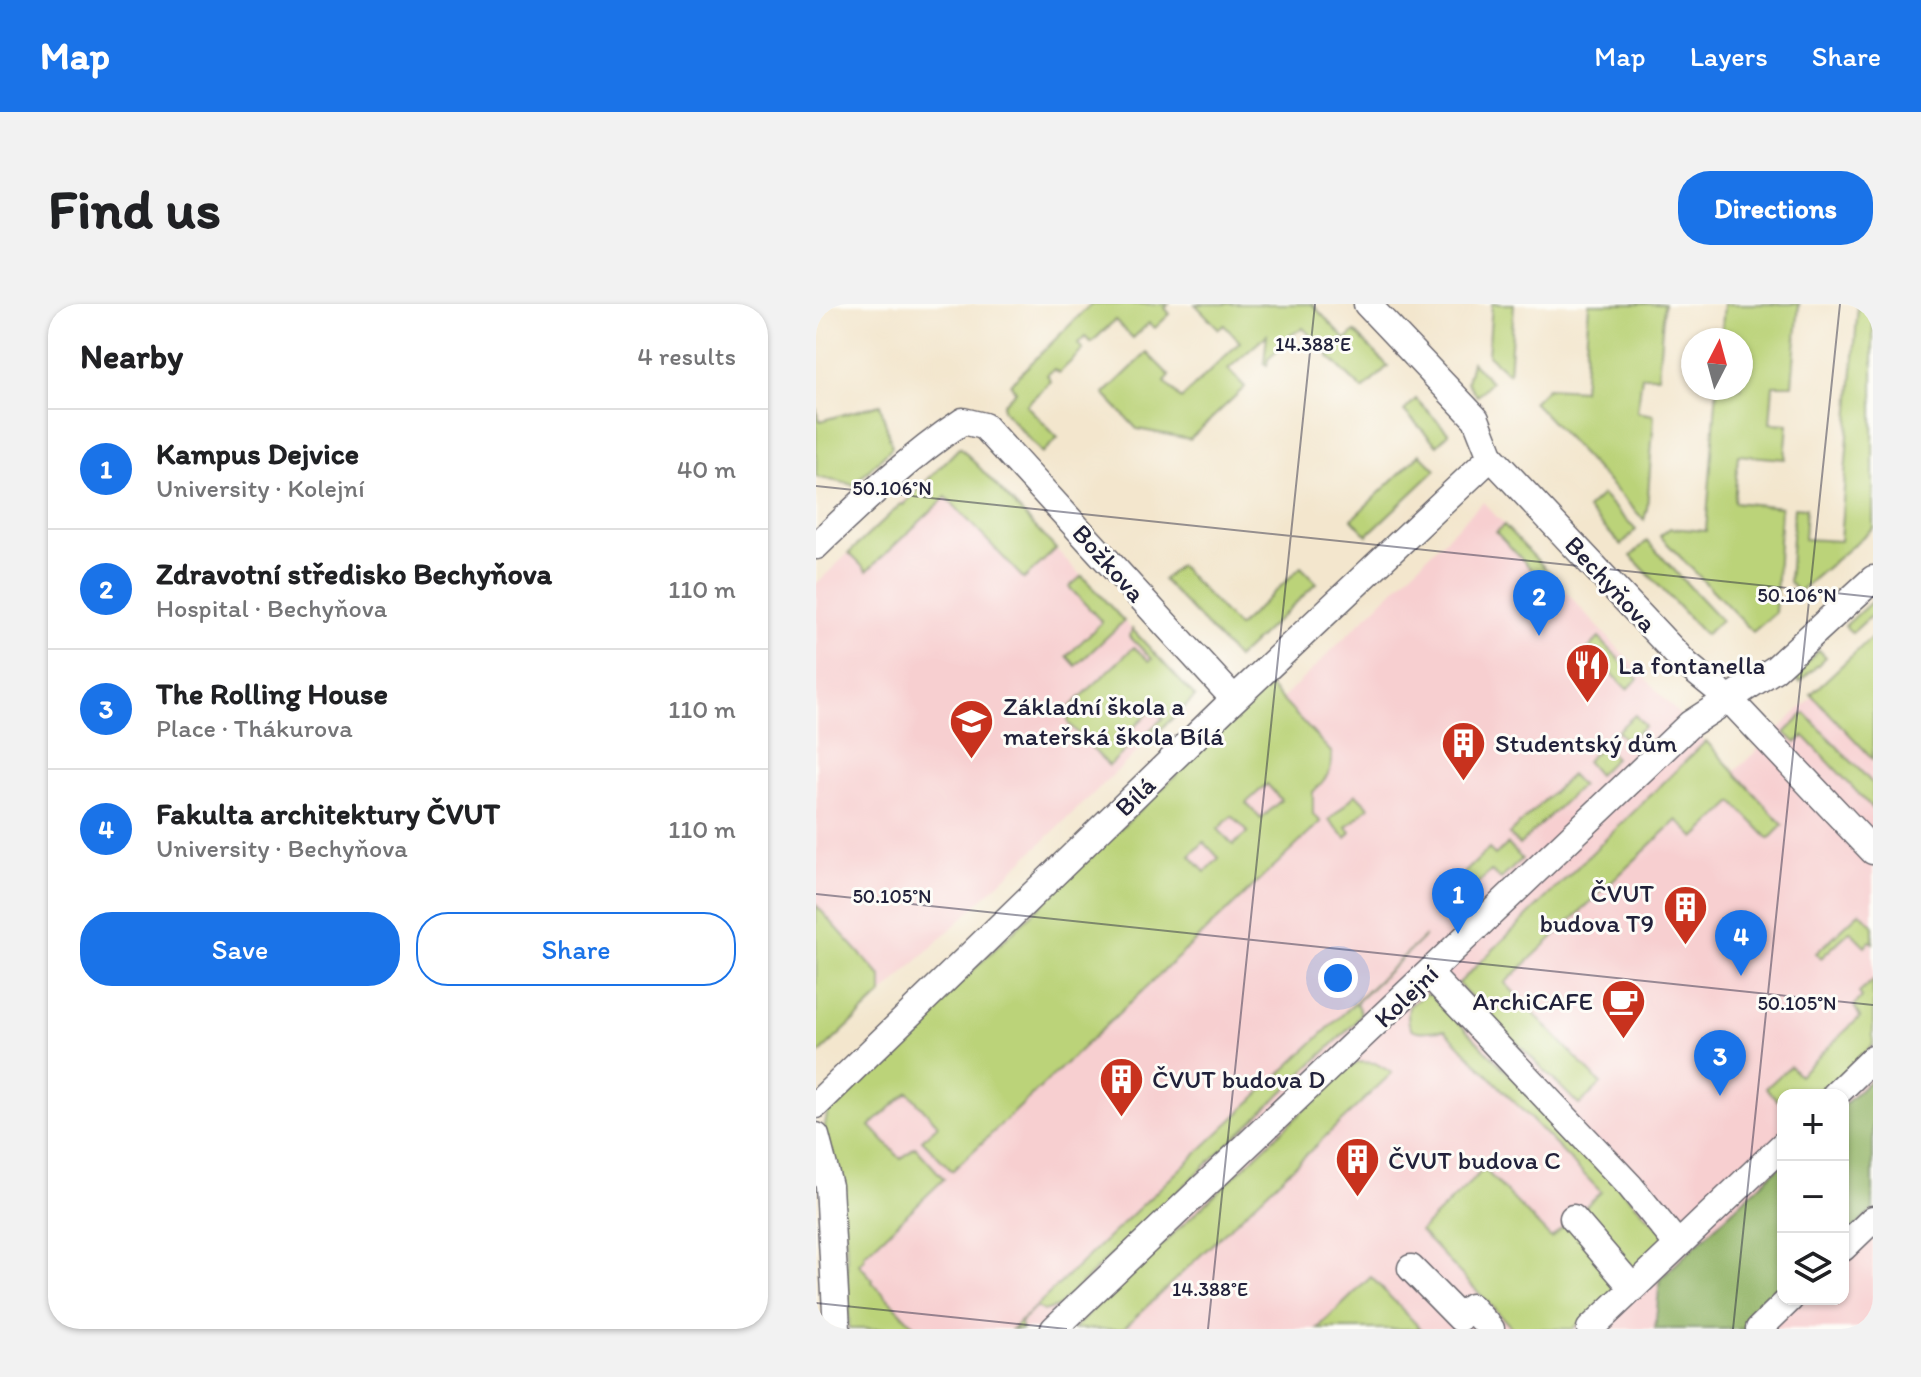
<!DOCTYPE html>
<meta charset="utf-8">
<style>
body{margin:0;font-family:Itim,sans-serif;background:#f2f2f2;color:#202124}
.controls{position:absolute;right:24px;bottom:24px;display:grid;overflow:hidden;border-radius:16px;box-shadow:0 2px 6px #0004}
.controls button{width:72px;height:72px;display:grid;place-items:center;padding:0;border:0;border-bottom:2px solid #e0e0e0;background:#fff;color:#202124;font:40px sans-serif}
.compass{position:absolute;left:865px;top:24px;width:72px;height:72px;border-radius:50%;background:#fff;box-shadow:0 2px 6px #0004;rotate:6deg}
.you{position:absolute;left:522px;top:674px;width:28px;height:28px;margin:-20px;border:6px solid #fff;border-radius:50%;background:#1a73e8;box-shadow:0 0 0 12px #1a73e833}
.badge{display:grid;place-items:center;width:52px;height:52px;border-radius:50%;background:#1a73e8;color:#fff;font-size:26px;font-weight:700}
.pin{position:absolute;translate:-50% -66px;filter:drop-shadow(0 2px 4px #0008)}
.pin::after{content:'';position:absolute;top:42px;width:28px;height:24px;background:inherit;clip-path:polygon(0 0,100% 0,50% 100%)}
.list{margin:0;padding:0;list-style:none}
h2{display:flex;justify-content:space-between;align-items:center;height:104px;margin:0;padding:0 32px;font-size:34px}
h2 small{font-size:26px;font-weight:400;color:#757577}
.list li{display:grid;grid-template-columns:52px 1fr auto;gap:24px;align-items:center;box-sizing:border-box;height:120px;padding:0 32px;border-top:2px solid #e0e0e0}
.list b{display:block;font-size:30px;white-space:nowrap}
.list p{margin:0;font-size:26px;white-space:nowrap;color:#757577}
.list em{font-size:26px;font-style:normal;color:#757577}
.actions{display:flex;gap:16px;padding:24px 32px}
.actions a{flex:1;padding:18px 0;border:2px solid #1a73e8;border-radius:32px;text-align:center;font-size:28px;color:#1a73e8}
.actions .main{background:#1a73e8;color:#fff}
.icon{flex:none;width:44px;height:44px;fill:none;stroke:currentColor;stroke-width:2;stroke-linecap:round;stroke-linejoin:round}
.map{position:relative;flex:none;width:1057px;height:1025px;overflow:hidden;border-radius:32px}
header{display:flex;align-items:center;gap:48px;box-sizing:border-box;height:112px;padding:0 40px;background:#1a73e8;color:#fff}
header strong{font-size:38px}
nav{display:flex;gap:44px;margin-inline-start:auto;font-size:28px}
.intro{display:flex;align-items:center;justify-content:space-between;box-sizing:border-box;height:192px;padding:0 48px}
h1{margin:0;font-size:56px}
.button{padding:20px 36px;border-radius:32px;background:#1a73e8;color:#fff;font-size:28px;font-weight:700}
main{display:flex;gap:48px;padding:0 48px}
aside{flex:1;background:#fff;border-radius:32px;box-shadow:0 2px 6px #0004}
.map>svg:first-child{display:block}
.built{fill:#f7cfd0;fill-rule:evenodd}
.green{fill:#bbd379;stroke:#6e7a5a;stroke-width:2;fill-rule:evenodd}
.forest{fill:#94b569;stroke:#5b6c52;stroke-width:2}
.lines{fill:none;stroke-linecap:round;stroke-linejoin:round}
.street-casing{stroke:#6b676e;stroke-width:29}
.street{stroke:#fff;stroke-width:26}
.ticks{fill:none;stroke:#22223b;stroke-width:2;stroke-opacity:0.45}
.labels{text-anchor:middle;stroke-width:6;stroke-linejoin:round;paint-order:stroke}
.street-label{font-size:26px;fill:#22223b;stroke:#fdfcf7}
.poi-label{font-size:26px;fill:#22223b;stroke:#fdfcf7;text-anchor:start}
.ticks-label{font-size:20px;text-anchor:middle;fill:#22223b;stroke:#fdfcf7;stroke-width:6;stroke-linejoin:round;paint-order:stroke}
</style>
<header>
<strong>Map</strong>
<nav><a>Map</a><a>Layers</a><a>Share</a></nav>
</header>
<div class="intro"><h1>Find us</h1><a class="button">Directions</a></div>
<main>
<aside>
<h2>Nearby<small>4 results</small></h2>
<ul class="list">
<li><span class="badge">1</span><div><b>Kampus Dejvice</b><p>University · Kolejní</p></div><em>40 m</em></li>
<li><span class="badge">2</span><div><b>Zdravotní středisko Bechyňova</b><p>Hospital · Bechyňova</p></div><em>110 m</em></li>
<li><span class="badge">3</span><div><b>The Rolling House</b><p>Place · Thákurova</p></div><em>110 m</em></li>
<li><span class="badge">4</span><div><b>Fakulta architektury ČVUT</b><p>University · Bechyňova</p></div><em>110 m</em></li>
</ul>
<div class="actions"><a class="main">Save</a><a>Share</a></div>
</aside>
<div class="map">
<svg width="1057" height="1025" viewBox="0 0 1057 1025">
<rect width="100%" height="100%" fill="#fdfcf7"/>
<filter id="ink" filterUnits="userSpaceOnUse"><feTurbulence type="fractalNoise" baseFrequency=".0125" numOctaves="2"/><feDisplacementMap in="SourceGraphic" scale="16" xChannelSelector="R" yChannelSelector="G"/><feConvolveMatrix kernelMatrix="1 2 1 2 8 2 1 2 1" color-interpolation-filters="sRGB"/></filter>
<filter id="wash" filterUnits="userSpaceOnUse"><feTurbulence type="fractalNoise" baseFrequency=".006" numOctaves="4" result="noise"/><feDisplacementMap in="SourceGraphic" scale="32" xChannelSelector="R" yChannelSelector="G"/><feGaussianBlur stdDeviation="1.8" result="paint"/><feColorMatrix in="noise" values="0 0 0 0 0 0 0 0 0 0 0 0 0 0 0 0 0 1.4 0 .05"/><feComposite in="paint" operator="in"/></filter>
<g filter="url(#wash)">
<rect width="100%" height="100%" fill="#f3e6cd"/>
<path class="built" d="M144,143L379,393L0,753V280Z
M667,198L917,469L1057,335V1025H37L27,826ZM967,791H1027V995H967Z"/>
<path class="green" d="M275,0H353L349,4L354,10L339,24L333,19L317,34L299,16L275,39L269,33L262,40L267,46L243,69L238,65L231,71L235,77L210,101L242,134L226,149L187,106V100L200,87L194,80Z
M379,0H496L530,36L539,28L572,62L547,86L513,53L514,51L487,24L473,32L475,35L452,55L451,61L448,59L451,31L412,65L429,83L374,135L321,125L288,90L331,49L354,72L349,78L365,95L424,38L408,21L403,25Z
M676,0H698L693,70L672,51Z
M773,0H848L842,72H826L821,108L838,111L831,205L828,216L717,98L731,84L767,86Z
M908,0H983L976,81H957L954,119L972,120L969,155L922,151L918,198L965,203L959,309L937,328L844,232L854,224L890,227L901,84H925V36H905Z
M1042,0H1057V224L982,288L973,278L978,203L990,204L988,235L1024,237Z
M656,58L675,78L661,92L651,78Z
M600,95L633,129L621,141L588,107Z
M64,100L76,143L38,181L0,173V104L4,117Z
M144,143L240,245L208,275L130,193L51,267L33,249L85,200L87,201Z
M604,150L620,166L551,231L536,215Z
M786,191L820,226L805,241L771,205Z
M688,221L743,279L735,286L680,228Z
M831,237L905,316L889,331L815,252Z
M363,261L422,323L485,263L501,279L421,354L347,276Z
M266,272L308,317L260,362L251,352L286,318L253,283Z
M1057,296V310L1036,329L1029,322Z
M316,325L379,393L328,441L323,436L347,414L337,405L312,429L319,437L293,462L252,419L253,404L318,343L333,357L336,355L314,333Z
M1057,332V455L995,390Z
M783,334L822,375L811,385L772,345Z
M1003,346L1010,353L984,378L977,371Z
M453,382L515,448C519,465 509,476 497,488V510L505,518L136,867L106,836L122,821L92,788L54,822L85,855L99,843L128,875L48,951L49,954L43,960L57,976L56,978L101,1025H33L30,934L21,880L8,827L12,805ZM451,480L465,496L445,515L430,499ZM416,512L432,528L417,541L402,525ZM388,538L403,554L389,568L374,552Z
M989,409L1057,480V505L988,432L980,439L969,429Z
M819,411L829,422L811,438L801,427Z
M890,437L967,521L953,535L917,498L879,534L861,516L689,679L785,780L763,801L642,680Z
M787,441L799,454L782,471L770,457Z
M755,471L765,482L703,541L693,530Z
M540,490L553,503L531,523L535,528L530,534L513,516Z
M692,540L706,555L685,575L675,567L645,596L637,588L646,571L673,545L679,551Z
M0,601L66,674V690L0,753Z
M1044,608L1057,621V639L1054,637L1049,642L1034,627L1005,654L1000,649Z
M609,632L540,699L545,709L539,719L241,1003L227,1007L220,1003L204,1019L206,1025H196Z
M1057,676V741L1005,791H967V802L950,784L974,762L983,771L1044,713L1038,702L1046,693L1043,689Z
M609,690L616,691L847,928V941L757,1025H697L604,927L668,865L735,934L785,888L629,726C610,725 587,738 593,702Z
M543,758L559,759L576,769L307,1025H257L531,765Z
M555,973L605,1025H501Z"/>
<path class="forest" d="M1057,773V906L1027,935V802Z
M967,859V992L932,1025H839L844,975Z"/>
</g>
<g filter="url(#ink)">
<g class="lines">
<defs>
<path id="street" d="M551,0L660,115L675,153L870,360L912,394L1057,547
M0,242C46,198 94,152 147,117L168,122L418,395
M613,670L814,882L862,941
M1019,791L1057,754
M0,801L410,403L675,153
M0,832L13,882L21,1025
M757,914L817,984
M1027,944L1057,915
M595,964L644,1014L655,1003L675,1025
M238,1025L874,420L959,365L1057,275
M774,1025L967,841
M943,1025L974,995"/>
</defs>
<use href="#street" class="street-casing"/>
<use href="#street" class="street"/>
</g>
</g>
<path class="ticks" d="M0,182L1057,293M0,590L1057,701M0,999L251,1025M392,1025L499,0M917,1025L1024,0"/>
<defs>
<symbol id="restaurant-pin" viewBox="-11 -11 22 30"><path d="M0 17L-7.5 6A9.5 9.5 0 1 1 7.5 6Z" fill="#c8321e" stroke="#fdfcf7"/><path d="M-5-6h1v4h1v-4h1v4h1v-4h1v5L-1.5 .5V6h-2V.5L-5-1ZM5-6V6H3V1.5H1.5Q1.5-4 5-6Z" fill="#fff"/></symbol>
<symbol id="school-pin" viewBox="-11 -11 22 30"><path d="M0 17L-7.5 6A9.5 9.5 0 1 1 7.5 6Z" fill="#c8321e" stroke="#fdfcf7"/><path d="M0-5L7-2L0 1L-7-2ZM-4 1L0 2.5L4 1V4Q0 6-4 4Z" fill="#fff"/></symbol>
<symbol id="building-pin" viewBox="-11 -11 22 30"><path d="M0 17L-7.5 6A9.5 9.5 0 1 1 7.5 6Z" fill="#c8321e" stroke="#fdfcf7"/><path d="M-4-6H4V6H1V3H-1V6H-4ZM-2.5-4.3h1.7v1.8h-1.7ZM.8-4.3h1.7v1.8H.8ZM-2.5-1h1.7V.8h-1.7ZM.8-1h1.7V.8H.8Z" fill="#fff"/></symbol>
<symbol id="cafe-pin" viewBox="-11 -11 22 30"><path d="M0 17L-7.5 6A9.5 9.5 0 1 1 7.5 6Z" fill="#c8321e" stroke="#fdfcf7"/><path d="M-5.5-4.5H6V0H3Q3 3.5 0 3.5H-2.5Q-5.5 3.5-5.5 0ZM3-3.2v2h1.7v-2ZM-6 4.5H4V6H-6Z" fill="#fff"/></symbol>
</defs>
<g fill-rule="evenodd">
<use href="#restaurant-pin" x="746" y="336" width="51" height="69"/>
<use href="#school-pin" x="130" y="392" width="51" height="69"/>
<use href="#building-pin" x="622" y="414" width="51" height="69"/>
<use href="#building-pin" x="844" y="578" width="51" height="69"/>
<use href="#cafe-pin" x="782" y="672" width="51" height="69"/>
<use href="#building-pin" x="280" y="750" width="51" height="69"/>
<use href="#building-pin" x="516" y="830" width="51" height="69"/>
</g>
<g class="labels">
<g class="street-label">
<text transform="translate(293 259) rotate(48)" y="9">Božkova</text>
<text transform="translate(795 280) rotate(47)" y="9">Bechyňova</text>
<text transform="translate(319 492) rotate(-44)" y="9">Bílá</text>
<text transform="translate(590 692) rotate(-44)" y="9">Kolejní</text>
</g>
<g class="poi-label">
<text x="802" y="370">La fontanella</text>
<text x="187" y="411">Základní škola a<tspan x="187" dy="30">mateřská škola Bílá</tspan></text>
<text x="679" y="448">Studentský dům</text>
<text x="838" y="598" text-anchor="end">ČVUT<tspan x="838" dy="30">budova T9</tspan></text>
<text x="777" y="706" text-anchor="end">ArchiCAFE</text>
<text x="336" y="784">ČVUT budova D</text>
<text x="572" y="865">ČVUT budova C</text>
</g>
</g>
<g class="ticks-label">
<text x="497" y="47">14.388°E</text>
<text x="76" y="191">50.106°N</text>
<text x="981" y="298">50.106°N</text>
<text x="76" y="599">50.105°N</text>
<text x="981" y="706">50.105°N</text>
<text x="394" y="992">14.388°E</text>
</g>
</svg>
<div class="controls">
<button>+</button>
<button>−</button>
<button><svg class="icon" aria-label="layers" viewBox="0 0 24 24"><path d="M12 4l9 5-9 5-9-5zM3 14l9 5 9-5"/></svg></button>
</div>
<svg class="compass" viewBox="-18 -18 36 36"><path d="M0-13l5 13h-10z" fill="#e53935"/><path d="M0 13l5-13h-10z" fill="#757577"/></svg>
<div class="you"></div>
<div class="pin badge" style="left:642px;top:630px">1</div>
<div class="pin badge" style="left:723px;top:332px">2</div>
<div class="pin badge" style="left:904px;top:792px">3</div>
<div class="pin badge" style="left:925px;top:672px">4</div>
</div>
</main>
